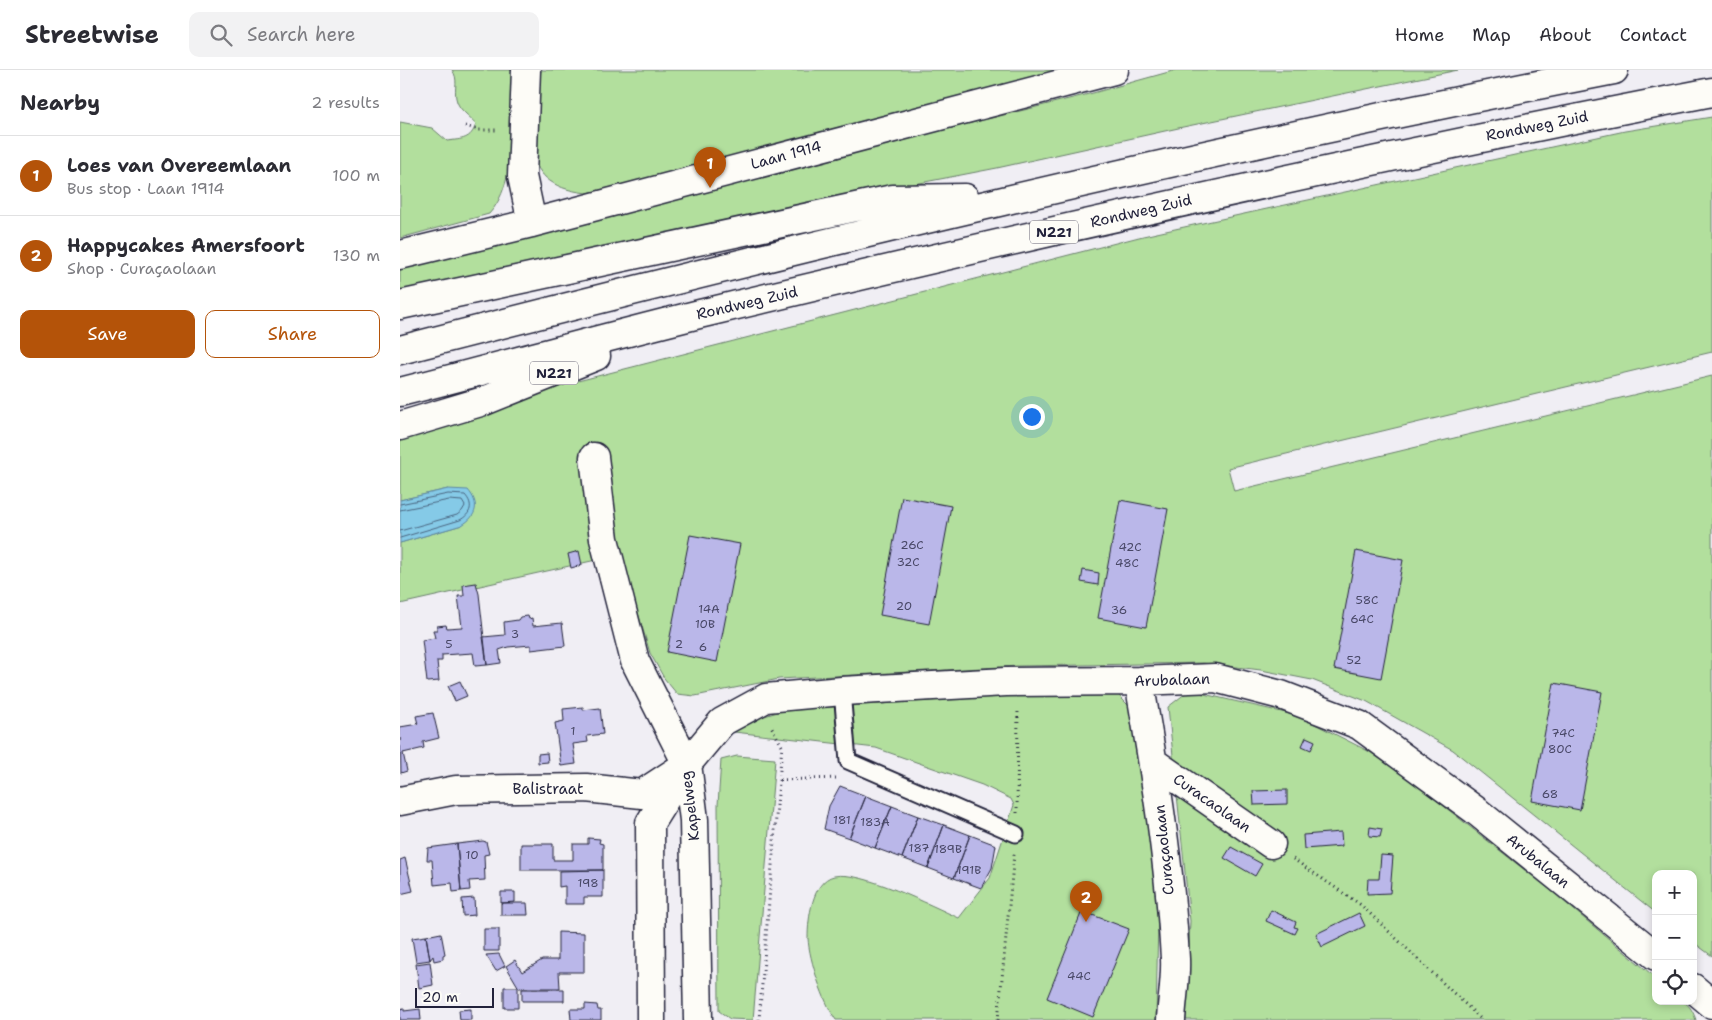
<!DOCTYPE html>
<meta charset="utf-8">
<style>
body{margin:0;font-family:"Shantell Sans",sans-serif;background:#f2f2f3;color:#2b2b33}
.controls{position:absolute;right:15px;bottom:15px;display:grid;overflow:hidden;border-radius:10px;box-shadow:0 2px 8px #0003}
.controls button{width:45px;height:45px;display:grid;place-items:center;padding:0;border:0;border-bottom:1px solid #e1e1e2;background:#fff;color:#2b2b33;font:25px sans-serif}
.scale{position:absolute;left:15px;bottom:12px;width:79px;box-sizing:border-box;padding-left:5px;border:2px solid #22223b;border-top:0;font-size:14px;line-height:18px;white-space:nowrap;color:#22223b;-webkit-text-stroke:4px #fdfcf7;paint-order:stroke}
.you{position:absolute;left:631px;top:346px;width:18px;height:18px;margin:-12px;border:4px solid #fff;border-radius:50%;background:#1a73e8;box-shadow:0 0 0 8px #1a73e833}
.badge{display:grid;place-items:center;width:32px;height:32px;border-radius:50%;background:#b45309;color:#fff;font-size:16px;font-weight:700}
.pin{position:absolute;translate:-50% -41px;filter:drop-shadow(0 1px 2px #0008)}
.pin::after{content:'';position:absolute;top:26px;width:18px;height:15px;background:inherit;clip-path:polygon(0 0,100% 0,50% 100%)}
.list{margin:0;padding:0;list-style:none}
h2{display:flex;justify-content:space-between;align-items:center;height:65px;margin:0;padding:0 20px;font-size:21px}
h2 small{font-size:16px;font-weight:400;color:#7c7c81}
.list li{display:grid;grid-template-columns:32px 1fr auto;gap:15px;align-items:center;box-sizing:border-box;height:80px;padding:0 20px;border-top:1px solid #e1e1e2}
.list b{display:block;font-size:19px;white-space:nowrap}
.list p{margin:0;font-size:16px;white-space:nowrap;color:#7c7c81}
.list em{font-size:16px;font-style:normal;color:#7c7c81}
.actions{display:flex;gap:10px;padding:15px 20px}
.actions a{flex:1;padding:11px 0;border:1px solid #b45309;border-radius:10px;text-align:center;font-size:18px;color:#b45309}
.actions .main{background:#b45309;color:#fff}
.icon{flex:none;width:28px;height:28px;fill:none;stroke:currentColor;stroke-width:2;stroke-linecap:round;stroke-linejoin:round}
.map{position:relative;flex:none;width:1312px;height:950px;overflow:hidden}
header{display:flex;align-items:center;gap:30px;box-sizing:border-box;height:70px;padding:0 25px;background:#fff;border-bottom:1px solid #e1e1e2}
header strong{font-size:24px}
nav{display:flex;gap:28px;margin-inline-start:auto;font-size:18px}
.search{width:350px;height:45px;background:#f2f2f3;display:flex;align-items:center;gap:12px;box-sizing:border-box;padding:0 18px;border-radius:10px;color:#7c7c81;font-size:19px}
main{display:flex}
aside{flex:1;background:#fff}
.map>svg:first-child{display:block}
.green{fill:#b2df9d;stroke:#6a806c}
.water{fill:#85cae7;stroke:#5d87a2}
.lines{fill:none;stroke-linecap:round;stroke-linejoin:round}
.shore{stroke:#4a6580;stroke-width:1}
.building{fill:#bab7e9;stroke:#22223b}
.lane-casing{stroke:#22223b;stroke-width:19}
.street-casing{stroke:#22223b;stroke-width:31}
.primary-casing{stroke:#22223b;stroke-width:31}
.path{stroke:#22223b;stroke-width:3;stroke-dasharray:1 4;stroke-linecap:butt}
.lane{stroke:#fdfcf7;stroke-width:15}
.street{stroke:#fdfcf7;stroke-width:28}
.primary{stroke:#fdfcf7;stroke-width:28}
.labels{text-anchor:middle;stroke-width:4;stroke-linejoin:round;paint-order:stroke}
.number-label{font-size:12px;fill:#484766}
.shield{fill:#fdfcf7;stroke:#646373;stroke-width:1}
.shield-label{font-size:14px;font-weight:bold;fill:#22223b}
.street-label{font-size:15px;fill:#22223b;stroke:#fdfcf7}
</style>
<header>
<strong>Streetwise</strong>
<div class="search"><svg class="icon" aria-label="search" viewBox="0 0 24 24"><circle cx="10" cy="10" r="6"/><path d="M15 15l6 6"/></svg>Search here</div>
<nav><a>Home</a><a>Map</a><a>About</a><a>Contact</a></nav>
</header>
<main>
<aside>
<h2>Nearby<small>2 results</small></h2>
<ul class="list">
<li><span class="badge">1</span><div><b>Loes van Overeemlaan</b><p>Bus stop · Laan 1914</p></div><em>100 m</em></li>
<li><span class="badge">2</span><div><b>Happycakes Amersfoort</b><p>Shop · Curaçaolaan</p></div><em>130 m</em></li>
</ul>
<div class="actions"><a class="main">Save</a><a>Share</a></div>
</aside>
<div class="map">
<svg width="1312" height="950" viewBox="0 0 1312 950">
<rect width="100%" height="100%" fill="#f0eef4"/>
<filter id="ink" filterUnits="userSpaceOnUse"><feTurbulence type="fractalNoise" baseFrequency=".02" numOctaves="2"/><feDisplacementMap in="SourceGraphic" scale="10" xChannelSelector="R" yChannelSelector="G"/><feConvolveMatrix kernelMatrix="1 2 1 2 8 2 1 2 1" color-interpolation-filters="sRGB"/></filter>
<g filter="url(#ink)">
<path class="green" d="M52,0H117C114,41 117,115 89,144L0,168V52L32,58L47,71C62,69 71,70 76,54C69,45 58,40 56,28C54,18 59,9 52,0Z
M141,0H655L604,17L368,80L187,123C110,115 134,55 141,0Z
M776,0H1058L783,57L597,98L360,144L0,223V194L249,133L255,135L311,121L316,116L693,23Z
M1312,47V282L828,398L834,421L1312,306V886L1293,872V804H1256V843L1053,680L966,631L912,610L861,600L803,593L619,596L379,609L295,626L277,624L264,608L250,583L220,483L211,433L207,381L202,377L183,378L196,490L0,534V473L62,455L48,419L0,430V361L139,321L743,166L1225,61Z
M795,622L899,646L970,682L1021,718L1150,820L1256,908V931C1278,931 1288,926 1296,950H786L790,851L768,637L786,623Z
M716,623L731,638L739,666L758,848L756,950H436C424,933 409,890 408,868C408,849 412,811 434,806C461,800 532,836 559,848L590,808L614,735L611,729L582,715L476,678L334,662L345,652L384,640L622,625Z
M337,686L375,689L353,950L330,949L319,941L318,735L321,690Z"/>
<path class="water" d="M48,419L68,420C80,434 77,446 62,455L0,473V430Z"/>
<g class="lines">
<path class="shore" d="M0,434L48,424L65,425C74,435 71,444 60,450L0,468
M0,440L49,430L62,431L65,436L62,441L57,445L0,461"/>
</g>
<path class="building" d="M502,427L551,436L529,554L480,545Z
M720,430L768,439L746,557L698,548Z
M290,465L340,474L317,592L267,582Z
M179,481L182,495L171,498L168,484Z
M956,481L1003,490L981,608L934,599Z
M683,500L699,503L698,515L681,512Z
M76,513L79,524L87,595L75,596L73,583L42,585V591H37L39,611L27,612L22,570L35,568L33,560H37V556L46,555L47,558L62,557L58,526H64L63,515Z
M128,546L129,549L132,548L133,556L162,553L165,576L131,580V575L108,577L99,580L101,593L87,595L83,567L105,565L104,552L118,550L120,547Z
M60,611L67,626L55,631L48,616Z
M1154,613L1202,622L1180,740L1132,731Z
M183,637V640L200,638L203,664L187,666L188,672L173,674L176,694L161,696L155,653L164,651L163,639Z
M33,643L39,668L23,672L24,678L3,683L7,701L1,703L0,657L18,654L16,646Z
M906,667L915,671L911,680L902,676Z
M147,683L148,692L138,693V684Z
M440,716L466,726L449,768L424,759L429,736Z
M887,720V734L854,735L853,721Z
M466,726L492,736L475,778L449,768Z
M492,736L518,746L502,788L475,778Z
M518,746L544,755L528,798L502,788Z
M544,755L570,765L554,808L528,798Z
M970,757L982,759L980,767L969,766Z
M941,762L942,776L904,779L903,765Z
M570,765L596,775L592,798L581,818L554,808Z
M188,768L200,769L199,773L203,774V800H121V774H153V790H173V774H188Z
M83,771L86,772L89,784L84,785L85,810L69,811L70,820L61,821L57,774Z
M57,774L61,821L53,822L52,813L34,815L32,790H27L28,778Z
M831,777L862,794L855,806L824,788Z
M981,785L993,786L990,823L967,824L968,809H979Z
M5,788L13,821L0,824V790Z
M203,800V827H184V834H165V816L159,817V801Z
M101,822H115V832L101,833Z
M74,828L75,845L63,846L62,829Z
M101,833H127L128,845H101Z
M871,840L896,852L894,857L898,858L895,864L866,851Z
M682,841L729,859L693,947L647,928Z
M959,843L965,856L922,877L916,864Z
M84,859H99V881H84Z
M158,862L184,863V902H159L160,918H119L106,896L115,890L122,902L142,890H158Z
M41,863L45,884L43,885V889L34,891L33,886L30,890L26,866Z
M26,866L30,890L16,892L12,868Z
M99,884L105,896L96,901L86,885Z
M30,892L33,915L19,918L16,894Z
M104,917H118V938H104Z
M122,919H164V931H122Z
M185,934L197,935L198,940H201V950H171L170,939H185Z
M4,938V941L20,939L21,950H0V939Z
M71,939V950H60L59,940Z"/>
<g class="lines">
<defs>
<path id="lane" d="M442,621L448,691L616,764"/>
<path id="street" d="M126,0L122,106L132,153
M0,185L132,153L714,0
M194,387L204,469L235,591L287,694L294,750L298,950
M739,611C755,703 770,796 775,889C776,909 772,930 771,950
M753,692L871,774
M0,731L56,720L186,718L242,724L280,699
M1293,918L1312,934
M251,950L250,753L287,694L322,652L366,628L442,621L606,612L739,611L815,608L881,625L959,655L1075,740L1256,886"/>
<path id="primary" d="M0,235L493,129L565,128
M0,280C402,176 806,79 1214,0
M0,322C103,296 205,267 308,242C641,162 975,87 1312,22
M0,356L84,331L196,286"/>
</defs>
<use href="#lane" class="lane-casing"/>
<use href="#street" class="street-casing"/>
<use href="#primary" class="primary-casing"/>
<path class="path" d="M65,56L79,60H96
M380,710L437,708
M617,743L618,639
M893,789L961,835L1082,950
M359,950L382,676L370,654
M598,950L614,784"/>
<use href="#lane" class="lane"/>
<use href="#street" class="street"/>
<use href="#primary" class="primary"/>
</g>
</g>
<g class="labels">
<g class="number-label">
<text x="512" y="479">26C</text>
<text x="730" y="481">42C</text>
<text x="508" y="496">32C</text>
<text x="727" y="497">48C</text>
<text x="967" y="534">58C</text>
<text x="504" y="540">20</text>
<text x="309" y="543">14A</text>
<text x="719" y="544">36</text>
<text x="962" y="553">64C</text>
<text x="305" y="558">10B</text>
<text x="115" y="568">3</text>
<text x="49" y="578">5</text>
<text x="279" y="578">2</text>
<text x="303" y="581">6</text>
<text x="954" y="594">52</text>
<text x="173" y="665">1</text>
<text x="1163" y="667">74C</text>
<text x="1160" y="683">80C</text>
<text x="1150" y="728">68</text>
<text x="442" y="754">181</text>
<text x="475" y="756">183A</text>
<text x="519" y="782">187</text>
<text x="548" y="783">189B</text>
<text x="72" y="789">10</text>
<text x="569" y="804">191B</text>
<text x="188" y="817">198</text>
<text x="679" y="910">44C</text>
</g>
<g class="shield">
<rect x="630" y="150.5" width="48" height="23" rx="4"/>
<rect x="130" y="291.5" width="48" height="23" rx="4"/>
</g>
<g class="shield-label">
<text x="654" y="167">N221</text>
<text x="154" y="308">N221</text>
</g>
<g class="street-label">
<text transform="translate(1137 56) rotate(-11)" y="5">Rondweg Zuid</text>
<text transform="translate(386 85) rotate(-15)" y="5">Laan 1914</text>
<text transform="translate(741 141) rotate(-13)" y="5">Rondweg Zuid</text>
<text transform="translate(347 233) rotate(-13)" y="5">Rondweg Zuid</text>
<text transform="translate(772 610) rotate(-2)" y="5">Arubalaan</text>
<text x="148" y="724">Balistraat</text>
<text transform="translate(812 733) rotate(35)" y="5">Curacaolaan</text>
<text transform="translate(290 736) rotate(-97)" y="5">Kapelweg</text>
<text transform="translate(764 780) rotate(-96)" y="5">Curaçaolaan</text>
<text transform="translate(1138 791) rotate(39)" y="5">Arubalaan</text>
</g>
</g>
</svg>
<div class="controls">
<button>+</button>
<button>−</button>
<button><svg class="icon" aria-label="locate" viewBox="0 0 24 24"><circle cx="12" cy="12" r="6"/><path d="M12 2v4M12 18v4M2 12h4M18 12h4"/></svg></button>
</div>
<div class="scale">20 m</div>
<div class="you"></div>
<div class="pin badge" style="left:310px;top:118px">1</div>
<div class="pin badge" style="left:686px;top:852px">2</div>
</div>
</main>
